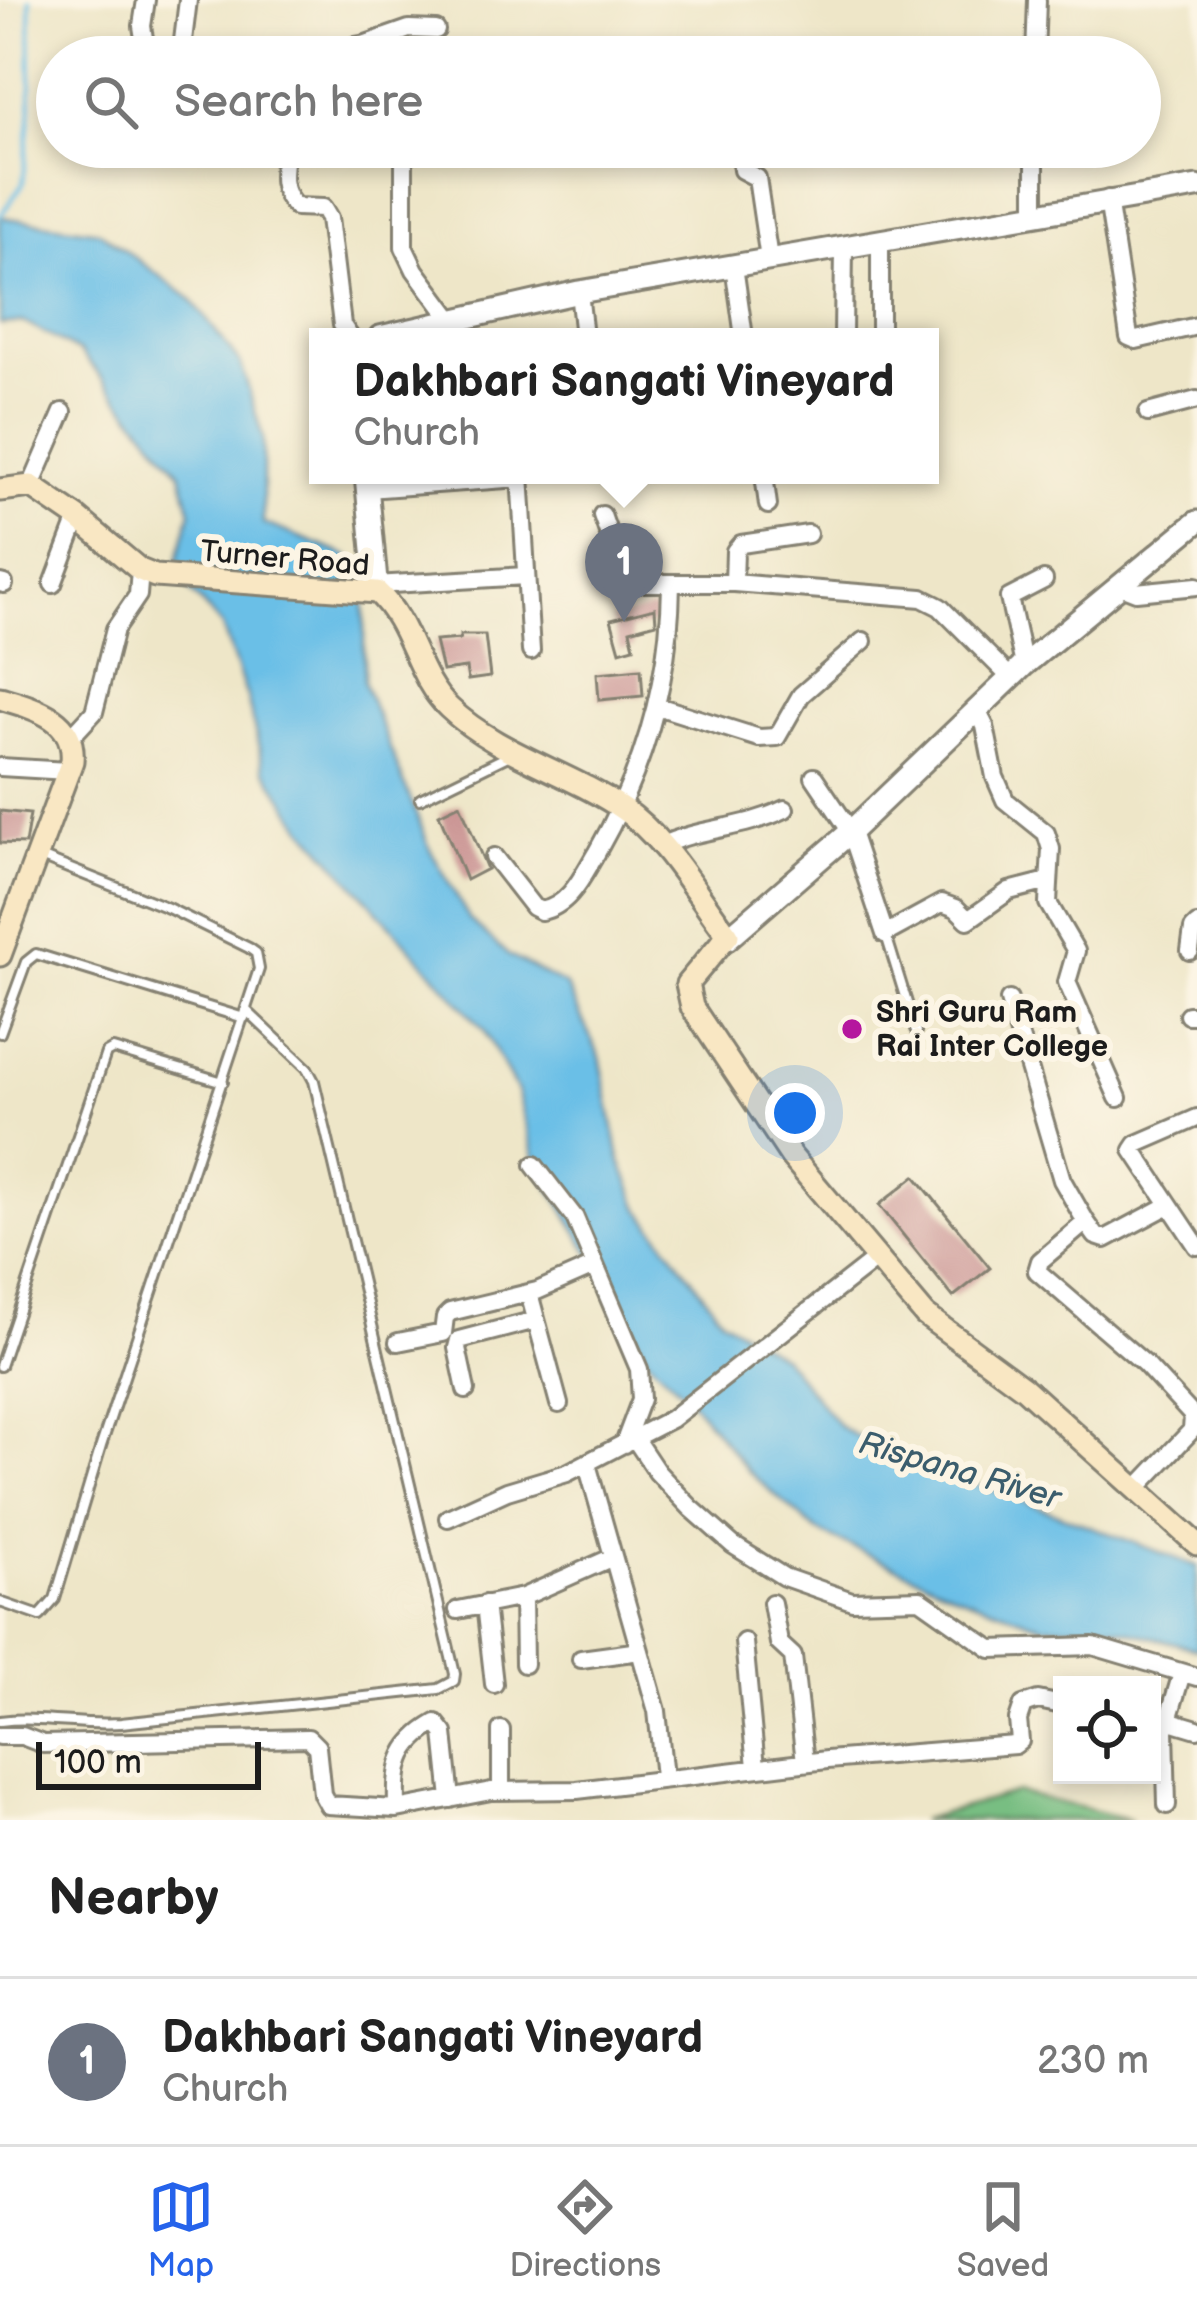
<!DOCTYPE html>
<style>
body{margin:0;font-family:"Balsamiq Sans",sans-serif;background:#f6f6f6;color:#222}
.controls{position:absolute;right:36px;bottom:36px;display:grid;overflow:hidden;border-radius:0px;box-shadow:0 6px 18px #0003}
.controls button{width:108px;height:108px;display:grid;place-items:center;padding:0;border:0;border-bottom:3px solid #e0e0e0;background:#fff;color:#222;font:60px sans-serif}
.scale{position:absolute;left:36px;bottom:30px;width:225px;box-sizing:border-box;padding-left:12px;border:6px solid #1c1c1c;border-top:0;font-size:33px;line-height:42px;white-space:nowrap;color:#1c1c1c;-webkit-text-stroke:9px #fcf5e5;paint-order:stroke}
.you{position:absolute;left:795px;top:1113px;width:42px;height:42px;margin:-30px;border:9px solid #fff;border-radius:50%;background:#1a73e8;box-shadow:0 0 0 18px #1a73e833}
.badge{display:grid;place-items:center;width:78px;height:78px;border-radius:50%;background:#2563eb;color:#fff;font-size:39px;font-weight:700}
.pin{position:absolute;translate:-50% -99px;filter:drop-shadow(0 3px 6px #0008)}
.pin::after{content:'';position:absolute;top:63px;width:42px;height:36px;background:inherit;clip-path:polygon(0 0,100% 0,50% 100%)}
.popup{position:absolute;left:309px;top:328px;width:630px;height:156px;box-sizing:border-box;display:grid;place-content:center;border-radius:0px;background:#fff;filter:drop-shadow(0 3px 9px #0005);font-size:39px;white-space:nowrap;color:#767676}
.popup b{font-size:45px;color:#222}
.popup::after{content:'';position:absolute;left:50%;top:100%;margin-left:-24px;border:24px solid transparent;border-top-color:#fff}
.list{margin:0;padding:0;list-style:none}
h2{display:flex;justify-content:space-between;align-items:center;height:156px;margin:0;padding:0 48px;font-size:51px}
h2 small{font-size:39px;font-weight:400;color:#767676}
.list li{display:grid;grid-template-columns:78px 1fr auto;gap:36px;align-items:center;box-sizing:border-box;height:168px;padding:0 48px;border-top:3px solid #e0e0e0}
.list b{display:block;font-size:45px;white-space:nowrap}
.list p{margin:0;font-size:39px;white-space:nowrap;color:#767676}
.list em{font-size:39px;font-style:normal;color:#767676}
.icon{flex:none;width:66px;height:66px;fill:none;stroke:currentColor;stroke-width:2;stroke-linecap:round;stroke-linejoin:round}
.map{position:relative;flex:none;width:1197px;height:1820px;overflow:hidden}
.search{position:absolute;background:#fff;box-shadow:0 6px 18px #0003;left:36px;right:36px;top:36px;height:132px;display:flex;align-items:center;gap:30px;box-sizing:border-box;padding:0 42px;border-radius:66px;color:#767676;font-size:45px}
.sheet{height:324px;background:#fff}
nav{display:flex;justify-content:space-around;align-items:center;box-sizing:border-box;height:168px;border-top:3px solid #e0e0e0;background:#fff;font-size:33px;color:#767676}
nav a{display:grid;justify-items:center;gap:6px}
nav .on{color:#2563eb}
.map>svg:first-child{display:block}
.forest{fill:#78be82;stroke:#4a6d4f;stroke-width:3}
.water{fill:#6abfe7;stroke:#436e82;stroke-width:3}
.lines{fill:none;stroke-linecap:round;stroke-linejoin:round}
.stream{stroke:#6abfe7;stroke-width:4.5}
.building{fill:#cb9594}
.service-casing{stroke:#858172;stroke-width:14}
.minor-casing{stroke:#858172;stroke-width:22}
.tertiary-casing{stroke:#858172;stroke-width:27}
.secondary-casing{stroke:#858172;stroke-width:27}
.service{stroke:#fff;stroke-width:8}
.minor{stroke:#fff;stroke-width:16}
.tertiary{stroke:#fff;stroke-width:21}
.secondary{stroke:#f9e7c3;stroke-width:21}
.poi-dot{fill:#b5179e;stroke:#fcf5e5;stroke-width:4.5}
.labels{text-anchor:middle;stroke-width:12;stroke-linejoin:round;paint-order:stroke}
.street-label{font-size:30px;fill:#1c1c1c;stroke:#fcf5e5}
.poi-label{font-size:30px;font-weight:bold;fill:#1c1c1c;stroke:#fcf5e5;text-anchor:start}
.water-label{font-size:33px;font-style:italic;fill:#3b5d6d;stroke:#fcf5e5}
</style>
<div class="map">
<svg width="1197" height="1820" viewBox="0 0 1197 1820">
<rect width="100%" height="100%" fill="#fcf5e5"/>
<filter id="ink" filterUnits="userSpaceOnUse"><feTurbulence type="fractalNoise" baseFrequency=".00833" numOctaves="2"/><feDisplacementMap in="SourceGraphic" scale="24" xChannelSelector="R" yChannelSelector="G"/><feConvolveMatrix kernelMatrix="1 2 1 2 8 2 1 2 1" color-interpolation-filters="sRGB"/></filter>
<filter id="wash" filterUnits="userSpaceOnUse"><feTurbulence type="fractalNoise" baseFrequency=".004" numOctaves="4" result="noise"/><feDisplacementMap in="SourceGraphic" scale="48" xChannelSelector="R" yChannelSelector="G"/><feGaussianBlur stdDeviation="2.7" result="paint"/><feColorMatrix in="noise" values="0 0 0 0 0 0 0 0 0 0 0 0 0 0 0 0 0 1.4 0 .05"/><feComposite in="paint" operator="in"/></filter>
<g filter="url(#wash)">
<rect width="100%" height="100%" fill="#eee6c8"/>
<path class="forest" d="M1017,1792L1132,1820H920Z"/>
<path class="water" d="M0,217L99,231L191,299L241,364L263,438V523L348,556L364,583V683L431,851L470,920L508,955L566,986L600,1057L620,1159L640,1209L722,1319L783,1357L839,1426L903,1464L985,1487L1197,1566V1649L1106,1625L1043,1626L956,1594L817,1531L749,1472L688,1397L648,1359L597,1264L538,1168L517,1091L484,1030L303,827L264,769L247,697L222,626L174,573L191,512L181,473L80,352L23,322L0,324Z"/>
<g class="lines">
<path class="stream" d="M0,216L23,184L31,108L30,0"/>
</g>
<g id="blocks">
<path class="building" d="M655,608L656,623L630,630L634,647L620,651L611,619Z
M460,635H485L490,677L468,680L466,668L442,671L435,641L460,639Z
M641,669L643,696L599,700L597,673Z
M460,804L487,869L466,880L439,814Z
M0,811L30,814L25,844L0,843Z
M915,1176L990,1268L953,1297L879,1205Z"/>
</g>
</g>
<g filter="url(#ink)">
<use href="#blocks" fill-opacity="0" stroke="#858172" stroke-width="3"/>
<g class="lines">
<defs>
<path id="service" d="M420,799L510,755
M886,935L916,1032
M0,1033L26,962L36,954L244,1018
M0,1366L106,1053L113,1049L223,1082
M0,1602L40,1616L55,1599L101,1446L259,969L256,953L249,948L168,908L38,856
M0,1721C40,1716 80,1726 121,1723L439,1689L454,1681L455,1674L314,1081L307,1068L247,1011"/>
<path id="minor" d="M146,0L142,26L147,57
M181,56L239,57
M181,57L188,0
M295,57L366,44L409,29L436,30
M1035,57L1037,0
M286,147C283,169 278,191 296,207L323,208L329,218L342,325L350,337
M404,147V247L415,270L452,320
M739,147L742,170L757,178L769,259
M1108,199L1129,337L1136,340L1197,326
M1035,212V147
M734,266L744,337
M579,292L584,337
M843,337L844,246
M880,337V239
M1148,413L1197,400
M520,475L531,651
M764,475L768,505
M31,486L63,412
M367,489L520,478
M602,515L621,569L637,583H734L922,598L940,607L1011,678
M0,583L4,584
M734,583L735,551L741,544L808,534
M53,584L78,518
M375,585L526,576
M1118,585L1136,592L1197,586
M1024,665L1009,598L1044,580
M657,706L759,738L777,737L801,695L863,641
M976,708L985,726L995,777L1005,800L1046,833L1051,849L1048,903L1076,951L1067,982L1118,1098
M71,737L94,712L115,629L138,595L140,570
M0,767L68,771
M814,777L851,832L885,934L942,903L956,908L968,920L1009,891L1048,881
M660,846C701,827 741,830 785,809
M494,857L533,907L541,911C570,906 583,875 597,852C645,768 670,681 671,584
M1190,951L1193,929L1197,925
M1009,1000L1062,1180L1086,1222L1040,1261L1037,1271L1145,1364L1193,1416L1192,1430L1137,1488
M1188,1015H1197
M1197,1118L1137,1144L1133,1150L1197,1246
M534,1165L575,1218L639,1369L641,1399L624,1444
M1086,1222L1096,1236L1105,1239L1169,1205
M529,1293L559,1404
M398,1342L443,1333L445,1317L450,1312L537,1291L594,1266
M466,1390L457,1348L459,1340L536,1320
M635,1439L657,1472L691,1508L733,1545L784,1577L852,1601L920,1599L991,1649L1093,1646L1197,1677
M587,1464L657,1711L664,1777
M448,1518L507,1491L567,1473L671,1419L877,1258
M523,1597L524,1664
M772,1603L779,1643L793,1656L805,1762
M485,1604L494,1684
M458,1610L523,1597L613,1557
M744,1642L756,1767
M581,1659L640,1651
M1167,1720L1197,1729
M501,1730V1791
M0,1736H22L43,1744L308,1738L317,1747L322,1794L328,1805L397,1809L491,1791L577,1790L827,1760L1015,1745L1020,1741L1018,1720L1023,1705L1038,1700L1062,1705
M1167,1805L1165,1730L1182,1673
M397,1809C396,1769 397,1745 436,1723L444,1733L451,1799"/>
<path id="tertiary" d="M380,337L579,292L1197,187
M366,475L377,592
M727,939L847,835L1024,665L1197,522"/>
<path id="secondary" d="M0,490L31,486L78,518L140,570L155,576L377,592C412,624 415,676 449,708C497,754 569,772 623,809C666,838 696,894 728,935L687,984L692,1007L791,1156L925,1315L1024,1388L1197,1544
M0,698C34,708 76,718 72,761L0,955"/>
</defs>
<use href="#service" class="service-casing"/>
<use href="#minor" class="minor-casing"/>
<use href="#tertiary" class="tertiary-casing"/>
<use href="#secondary" class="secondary-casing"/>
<use href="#service" class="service"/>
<use href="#minor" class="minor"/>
<use href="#tertiary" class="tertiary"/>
<use href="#secondary" class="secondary"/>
</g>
</g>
<circle class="poi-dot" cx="852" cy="1029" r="12"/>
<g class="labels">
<g class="street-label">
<text transform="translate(285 558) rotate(5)" y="10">Turner Road</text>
</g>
<g class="poi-label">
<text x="876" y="1022">Shri Guru Ram<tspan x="876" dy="34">Rai Inter College</tspan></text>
</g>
<g class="water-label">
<text transform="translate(960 1469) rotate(16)" y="12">Rispana River</text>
</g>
</g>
</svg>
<div class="controls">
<button><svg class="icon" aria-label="locate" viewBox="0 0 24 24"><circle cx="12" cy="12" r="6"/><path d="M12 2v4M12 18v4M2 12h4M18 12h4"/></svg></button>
</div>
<div class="scale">100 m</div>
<div class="you"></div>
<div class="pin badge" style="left:624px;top:622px;background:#6b7280">1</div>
<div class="popup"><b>Dakhbari Sangati Vineyard</b>Church</div>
<div class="search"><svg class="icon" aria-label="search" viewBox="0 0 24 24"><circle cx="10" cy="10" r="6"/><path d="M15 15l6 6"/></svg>Search here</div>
</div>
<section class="sheet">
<h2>Nearby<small></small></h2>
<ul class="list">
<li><span class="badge" style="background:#6b7280">1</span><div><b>Dakhbari Sangati Vineyard</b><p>Church</p></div><em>230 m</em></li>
</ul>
</section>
<nav>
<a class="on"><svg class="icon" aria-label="map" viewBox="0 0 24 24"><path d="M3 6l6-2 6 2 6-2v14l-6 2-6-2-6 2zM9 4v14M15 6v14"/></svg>Map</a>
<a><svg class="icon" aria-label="directions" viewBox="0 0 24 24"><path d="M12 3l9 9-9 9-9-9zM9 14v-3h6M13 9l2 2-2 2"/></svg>Directions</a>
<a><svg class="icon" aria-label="saved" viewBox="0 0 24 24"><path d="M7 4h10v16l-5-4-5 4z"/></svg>Saved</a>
</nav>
